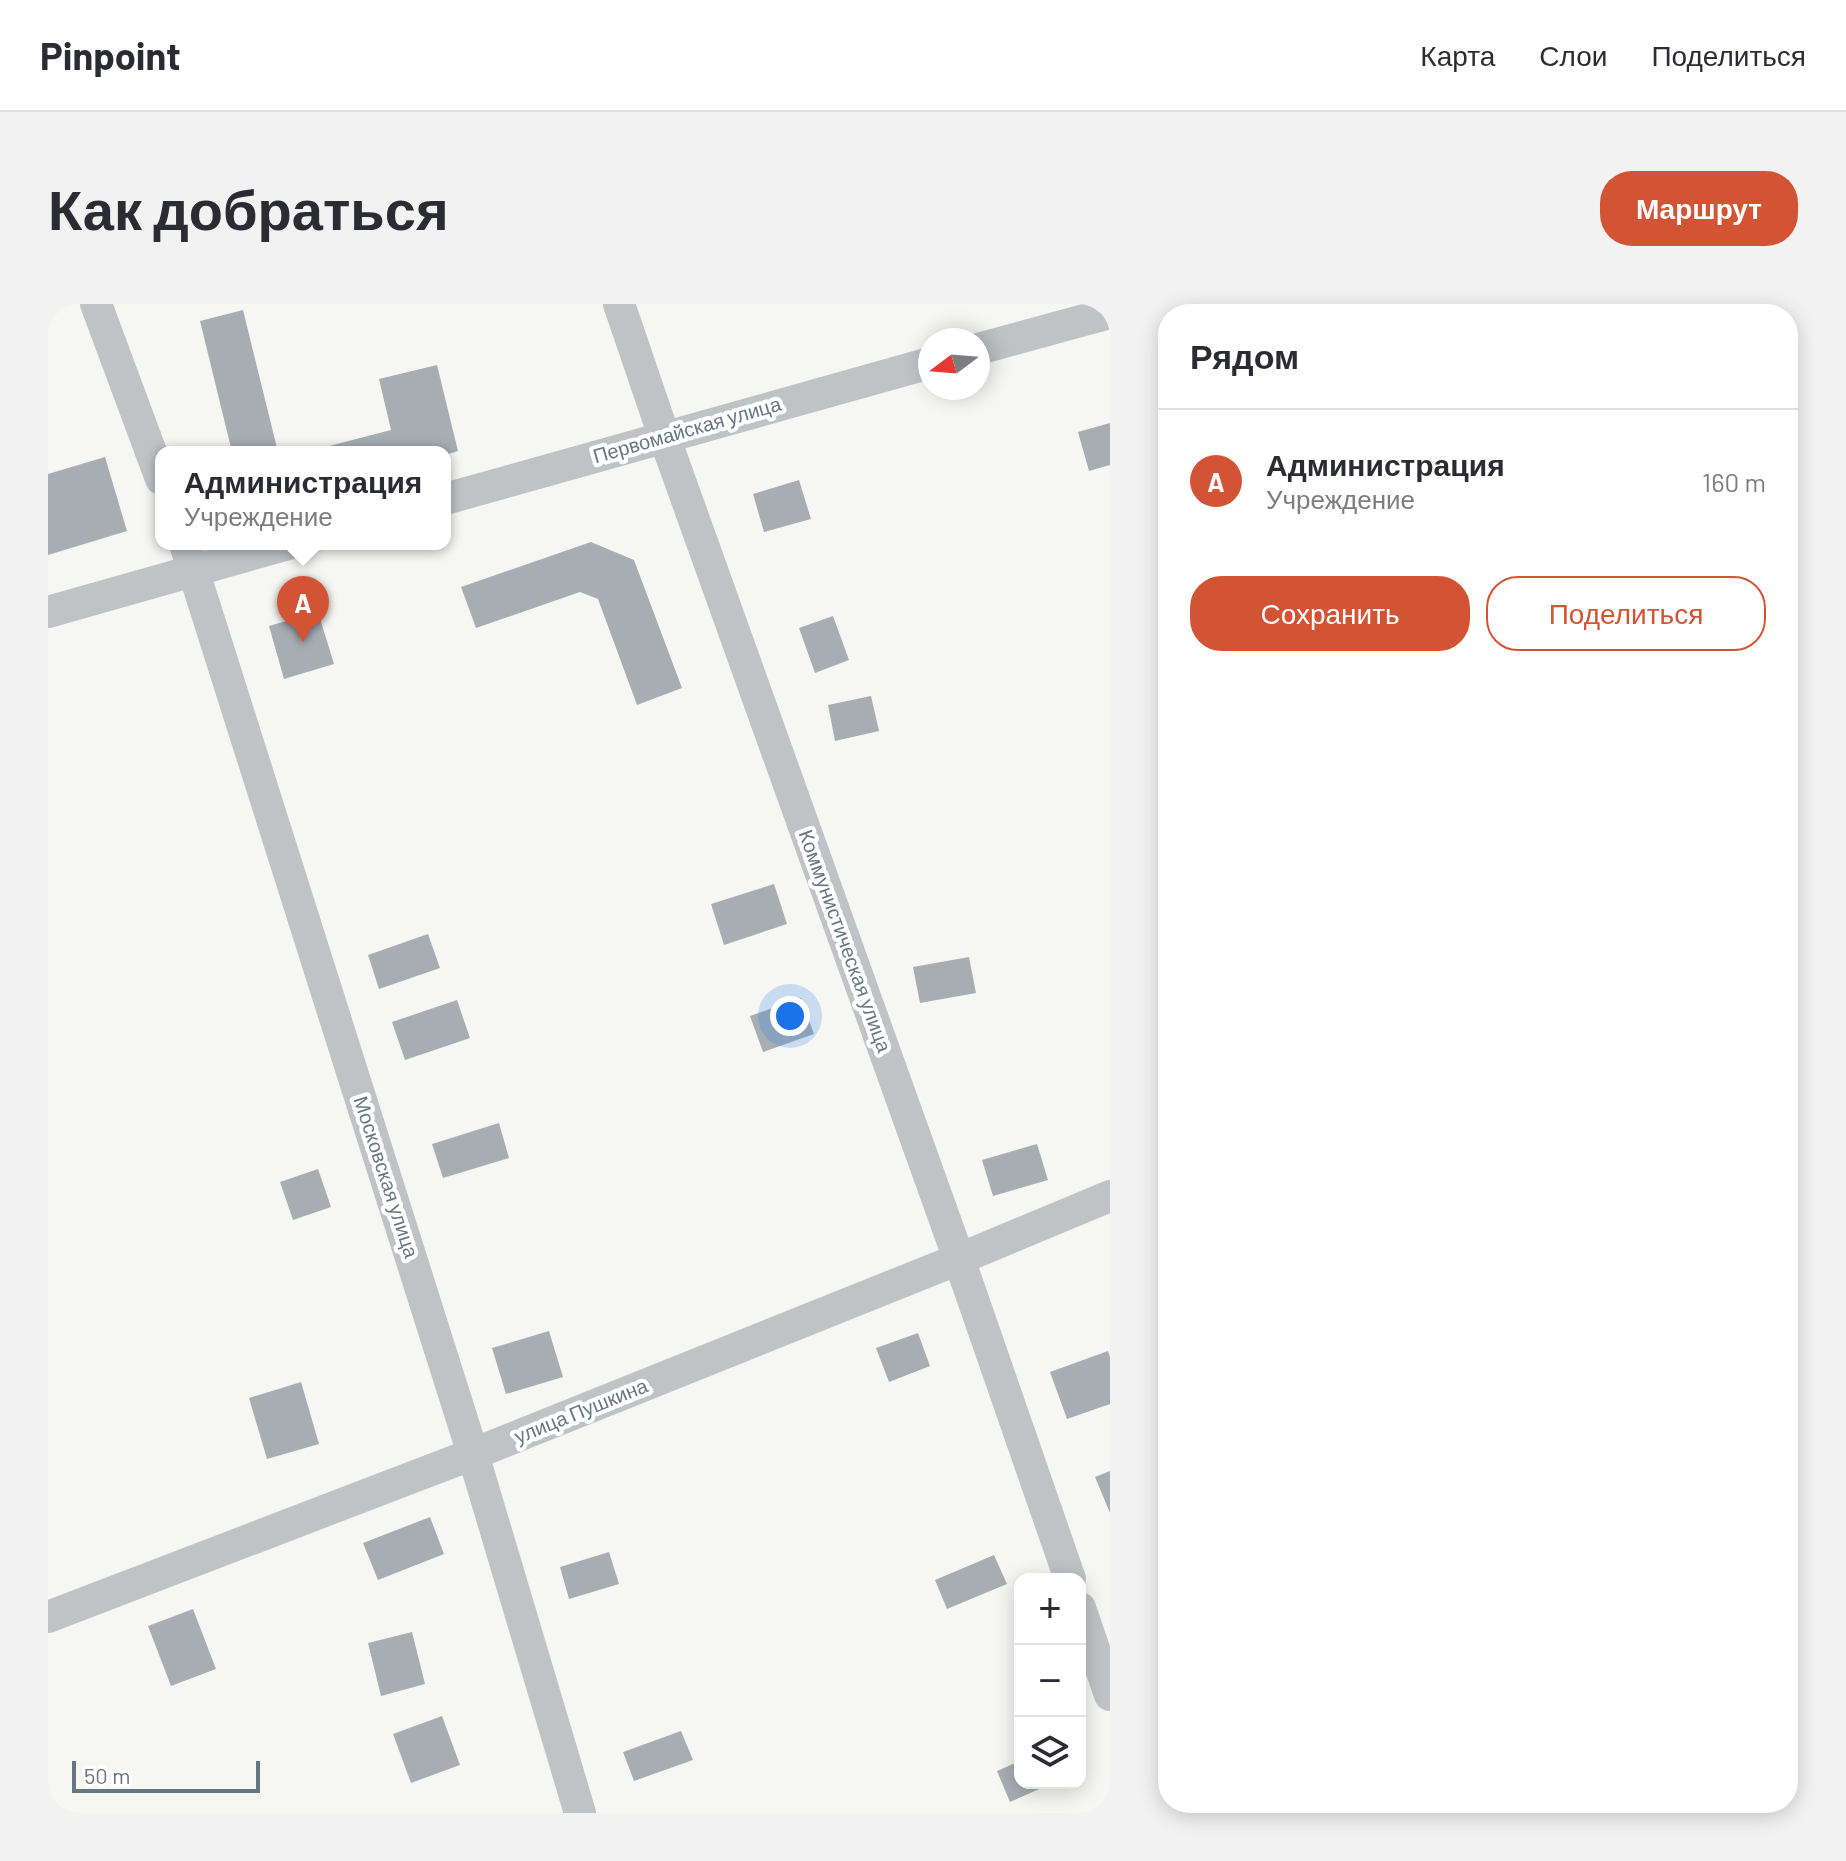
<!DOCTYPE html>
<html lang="ru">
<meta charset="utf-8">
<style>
body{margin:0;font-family:Barlow,sans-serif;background:#f2f2f3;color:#2b2b33}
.controls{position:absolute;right:24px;bottom:24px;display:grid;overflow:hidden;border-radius:16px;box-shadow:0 4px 20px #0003}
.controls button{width:72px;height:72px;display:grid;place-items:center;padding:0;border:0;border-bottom:2px solid #e1e1e2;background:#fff;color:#2b2b33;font:40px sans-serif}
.compass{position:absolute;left:870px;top:24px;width:72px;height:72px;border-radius:50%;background:#fff;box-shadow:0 4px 20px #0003;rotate:254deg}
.scale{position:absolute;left:24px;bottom:20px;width:188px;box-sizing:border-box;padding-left:8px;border:4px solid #677781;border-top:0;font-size:22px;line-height:28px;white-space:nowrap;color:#677781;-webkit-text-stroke:6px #fff;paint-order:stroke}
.you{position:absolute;left:742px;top:712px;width:28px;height:28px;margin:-20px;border:6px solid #fff;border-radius:50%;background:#1a73e8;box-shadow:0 0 0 12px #1a73e833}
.badge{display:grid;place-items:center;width:52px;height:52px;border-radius:50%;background:#d35435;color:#fff;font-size:26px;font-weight:700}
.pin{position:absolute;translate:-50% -66px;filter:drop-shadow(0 2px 4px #0008)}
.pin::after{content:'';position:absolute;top:42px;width:28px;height:24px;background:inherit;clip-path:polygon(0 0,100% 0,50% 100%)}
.popup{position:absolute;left:107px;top:142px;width:296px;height:104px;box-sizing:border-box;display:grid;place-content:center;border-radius:16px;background:#fff;filter:drop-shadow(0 2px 6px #0005);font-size:26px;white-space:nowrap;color:#7c7c81}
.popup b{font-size:30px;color:#2b2b33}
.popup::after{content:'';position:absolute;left:50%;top:100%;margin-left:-16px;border:16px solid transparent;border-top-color:#fff}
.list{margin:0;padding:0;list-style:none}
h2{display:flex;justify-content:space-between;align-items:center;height:104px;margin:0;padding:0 32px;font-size:34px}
h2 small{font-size:26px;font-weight:400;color:#7c7c81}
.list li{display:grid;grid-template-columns:52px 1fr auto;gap:24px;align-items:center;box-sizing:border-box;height:144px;padding:0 32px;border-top:2px solid #e1e1e2}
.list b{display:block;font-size:30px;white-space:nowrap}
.list p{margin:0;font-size:26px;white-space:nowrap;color:#7c7c81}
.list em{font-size:26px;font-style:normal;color:#7c7c81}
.actions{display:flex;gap:16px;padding:24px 32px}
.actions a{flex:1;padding:18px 0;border:2px solid #d35435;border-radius:32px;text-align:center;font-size:28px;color:#d35435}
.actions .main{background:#d35435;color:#fff}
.icon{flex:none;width:44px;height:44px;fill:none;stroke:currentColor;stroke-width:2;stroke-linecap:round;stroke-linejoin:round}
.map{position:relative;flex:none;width:1062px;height:1509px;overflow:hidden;border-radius:32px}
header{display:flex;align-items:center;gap:48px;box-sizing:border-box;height:112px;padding:0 40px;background:#fff;border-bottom:2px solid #e1e1e2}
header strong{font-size:38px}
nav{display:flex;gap:44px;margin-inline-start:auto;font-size:28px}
.intro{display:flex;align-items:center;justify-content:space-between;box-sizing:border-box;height:192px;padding:0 48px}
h1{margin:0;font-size:56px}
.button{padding:20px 36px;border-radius:32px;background:#d35435;color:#fff;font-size:28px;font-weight:700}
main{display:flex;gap:48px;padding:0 48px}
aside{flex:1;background:#fff;border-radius:32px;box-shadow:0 4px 20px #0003}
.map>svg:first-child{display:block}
.building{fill:#a7aeb3}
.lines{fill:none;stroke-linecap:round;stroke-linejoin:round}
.minor{stroke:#bfc3c6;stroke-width:32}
.labels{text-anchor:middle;stroke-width:8;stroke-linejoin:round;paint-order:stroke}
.street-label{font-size:20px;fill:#677781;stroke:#fff}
</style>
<header>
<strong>Pinpoint</strong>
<nav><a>Карта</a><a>Слои</a><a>Поделиться</a></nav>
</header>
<div class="intro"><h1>Как добраться</h1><a class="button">Маршрут</a></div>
<main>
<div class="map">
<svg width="1062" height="1509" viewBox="0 0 1062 1509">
<rect width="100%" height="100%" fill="#f6f6f3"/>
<path class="building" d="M195,6L230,148H184L152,17Z
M389,61L410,147L397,151V148H258L343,126L331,75Z
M1062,119V161L1041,167L1030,128Z
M57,153L79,227L0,251V170Z
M751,176L763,215L716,228L705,190Z
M543,238L586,256L634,384L589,401L550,295L532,288L428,324L413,283Z
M270,308L286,360L236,375L221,322Z
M785,312L801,356L767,369L751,324Z
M823,392L831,427L787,437L780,401Z
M726,580L739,620L676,641L663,600Z
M380,630L392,664L331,685L320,651Z
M921,653L928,689L872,699L865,663Z
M753,694L766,730L715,748L702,712Z
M409,696L422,734L357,756L344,718Z
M451,819L461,854L395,874L384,840Z
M989,840L1000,876L945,892L934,856Z
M270,865L283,903L245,916L232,878Z
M501,1027L515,1073L458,1090L444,1044Z
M870,1029L882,1062L841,1078L828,1044Z
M1060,1047L1062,1053V1100L1019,1115L1002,1068Z
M253,1078L271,1140L219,1155L201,1094Z
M1062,1167V1209L1047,1173Z
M382,1213L396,1250L330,1276L315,1239Z
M561,1248L571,1280L521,1295L512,1263Z
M946,1251L959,1280L899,1305L887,1276Z
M145,1305L168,1365L123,1382L100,1322Z
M364,1328L377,1380L333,1392L320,1339Z
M394,1412L412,1461L363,1479L345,1430Z
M633,1427L645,1456L586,1477L575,1448Z
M972,1457V1479H1005L962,1498L949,1467Z"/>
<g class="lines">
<path class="minor" d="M48,0L113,175
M571,0L616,132L911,955L1022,1275
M930,45L1062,9
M397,195L882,59
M137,240L425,1150L532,1509
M0,308L240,240
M1032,1304L1062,1391
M0,1313L425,1150L911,955L1062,892"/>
</g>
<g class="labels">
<g class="street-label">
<text transform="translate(639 126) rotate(-16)" y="7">Первомайская улица</text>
<text transform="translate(797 637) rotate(70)" y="7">Коммунистическая улица</text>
<text transform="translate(338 873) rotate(72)" y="7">Московская улица</text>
<text transform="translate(533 1107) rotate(-22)" y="7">улица Пушкина</text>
</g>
</g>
</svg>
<div class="controls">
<button>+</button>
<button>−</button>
<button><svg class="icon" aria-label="layers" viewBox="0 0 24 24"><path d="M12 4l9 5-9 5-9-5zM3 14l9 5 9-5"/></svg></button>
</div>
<svg class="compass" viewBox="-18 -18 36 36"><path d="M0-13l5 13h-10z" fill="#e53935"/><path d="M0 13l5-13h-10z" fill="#7c7c81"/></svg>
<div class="scale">50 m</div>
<div class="you"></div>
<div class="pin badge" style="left:255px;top:338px">A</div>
<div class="popup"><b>Администрация</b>Учреждение</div>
</div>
<aside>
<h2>Рядом<small></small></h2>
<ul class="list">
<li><span class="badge">A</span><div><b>Администрация</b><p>Учреждение</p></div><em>160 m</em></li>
</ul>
<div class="actions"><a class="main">Сохранить</a><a>Поделиться</a></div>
</aside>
</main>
